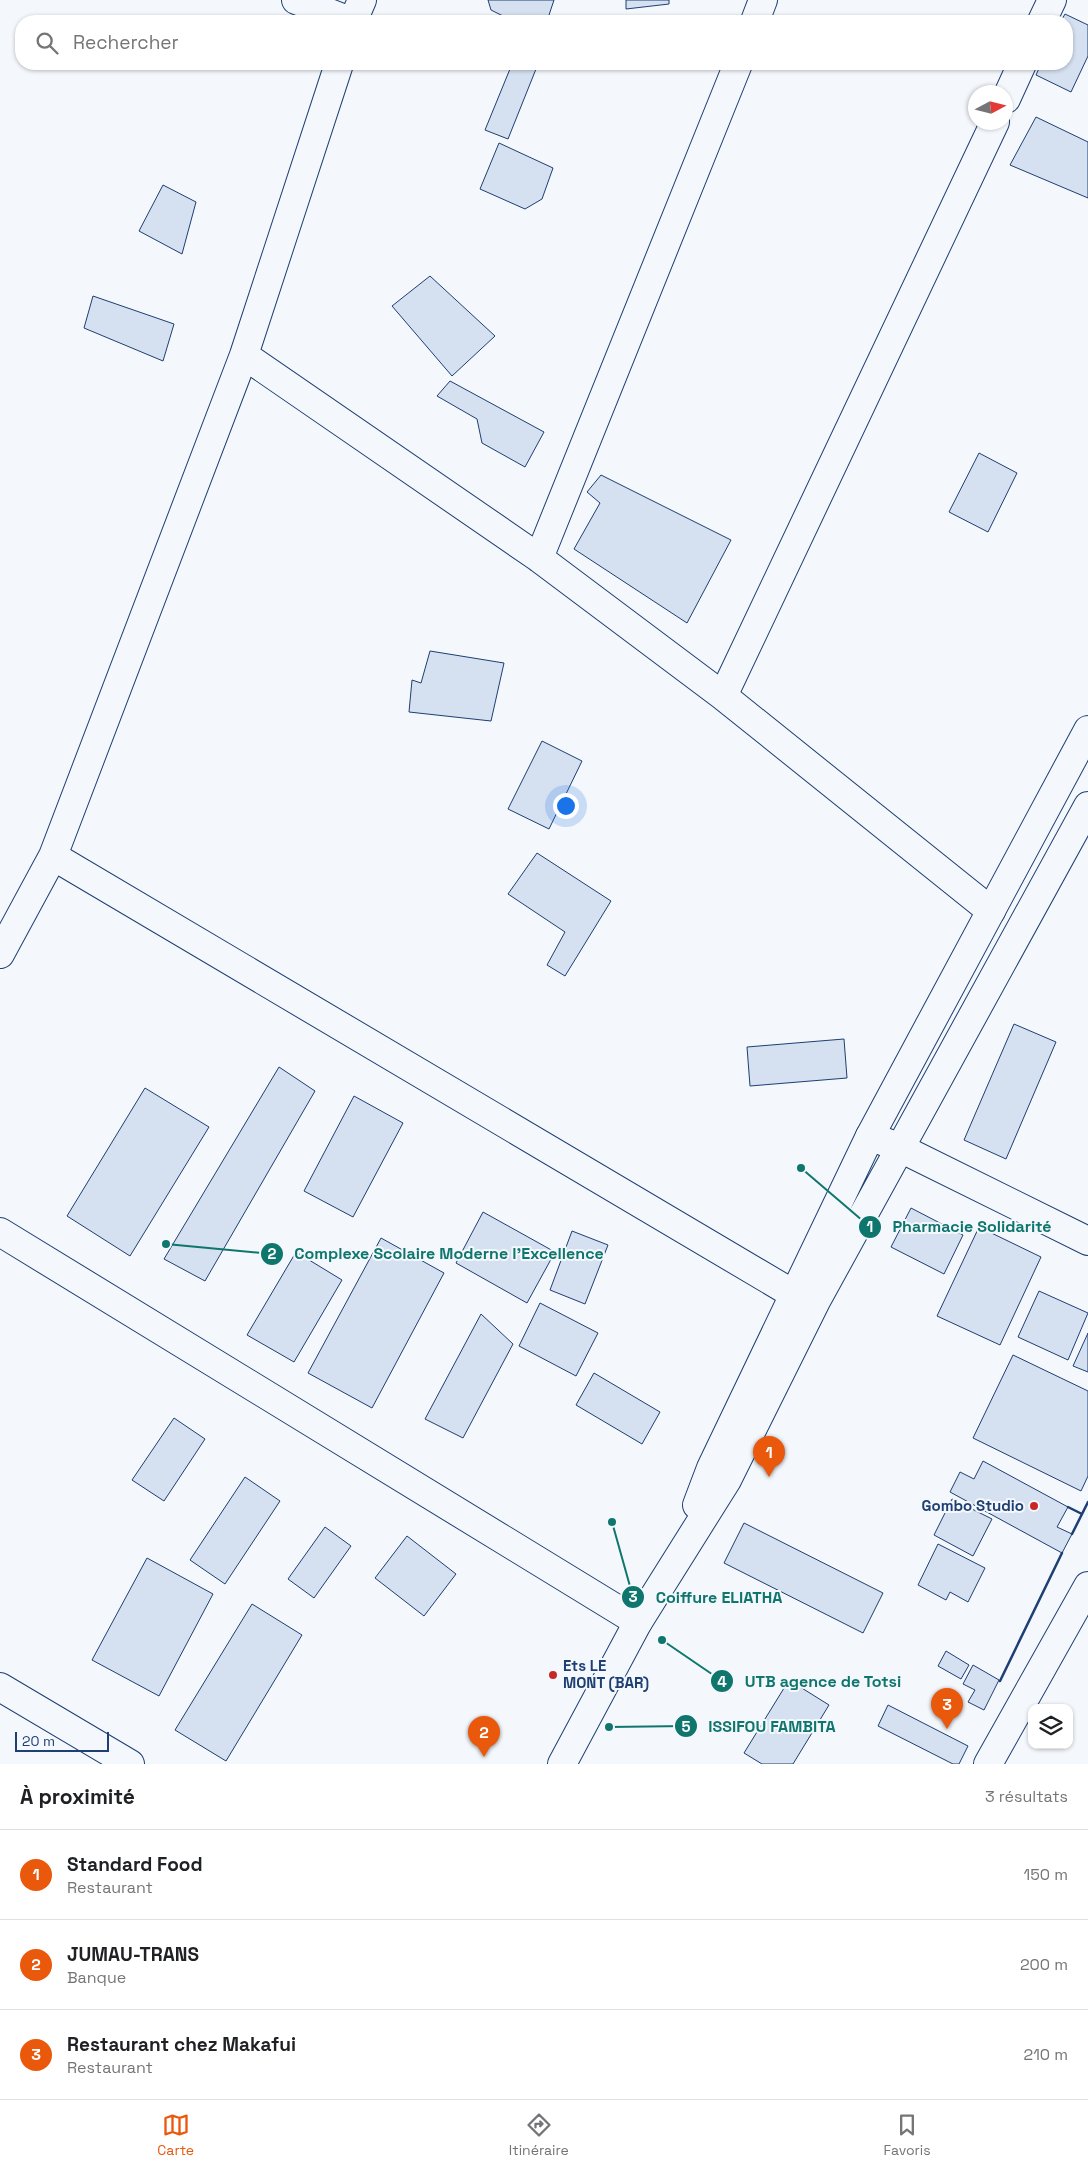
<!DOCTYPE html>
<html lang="fr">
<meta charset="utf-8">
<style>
body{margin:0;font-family:"Space Grotesk",sans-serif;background:#f6f6f6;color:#202124}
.controls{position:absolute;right:15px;bottom:15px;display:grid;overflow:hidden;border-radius:10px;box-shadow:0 1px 4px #0004}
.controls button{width:45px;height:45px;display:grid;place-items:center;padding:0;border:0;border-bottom:1px solid #e0e0e0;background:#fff;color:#202124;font:25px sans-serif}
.compass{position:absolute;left:968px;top:85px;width:45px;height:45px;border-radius:50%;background:#fff;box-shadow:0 1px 4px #0004;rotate:83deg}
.scale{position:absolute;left:15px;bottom:12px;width:94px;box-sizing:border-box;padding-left:5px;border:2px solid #1d3f73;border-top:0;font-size:14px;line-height:18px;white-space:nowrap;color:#1d3f73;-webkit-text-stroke:4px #f4f7fb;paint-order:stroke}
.you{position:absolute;left:565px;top:805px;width:18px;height:18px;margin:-12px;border:4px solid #fff;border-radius:50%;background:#1a73e8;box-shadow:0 0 0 8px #1a73e833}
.badge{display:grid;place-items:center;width:32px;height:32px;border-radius:50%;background:#ea580c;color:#fff;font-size:16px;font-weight:700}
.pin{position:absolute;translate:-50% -41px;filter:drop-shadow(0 1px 2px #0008)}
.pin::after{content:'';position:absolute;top:26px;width:18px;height:15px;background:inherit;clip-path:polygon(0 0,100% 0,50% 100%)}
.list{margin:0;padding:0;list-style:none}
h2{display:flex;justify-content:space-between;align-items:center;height:65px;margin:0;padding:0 20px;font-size:21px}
h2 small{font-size:16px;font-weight:400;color:#757577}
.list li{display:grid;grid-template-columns:32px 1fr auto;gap:15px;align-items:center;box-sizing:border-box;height:90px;padding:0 20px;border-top:1px solid #e0e0e0}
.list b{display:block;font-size:19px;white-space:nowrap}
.list p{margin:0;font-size:16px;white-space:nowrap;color:#757577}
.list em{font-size:16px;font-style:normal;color:#757577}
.icon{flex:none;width:28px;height:28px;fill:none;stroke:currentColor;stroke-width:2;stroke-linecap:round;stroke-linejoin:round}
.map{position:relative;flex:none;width:1088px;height:1764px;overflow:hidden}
.search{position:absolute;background:#fff;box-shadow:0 1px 4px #0004;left:15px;right:15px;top:15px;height:55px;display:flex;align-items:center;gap:12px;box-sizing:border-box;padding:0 18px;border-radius:20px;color:#757577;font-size:19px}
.sheet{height:335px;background:#fff}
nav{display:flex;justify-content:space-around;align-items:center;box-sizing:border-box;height:70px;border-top:1px solid #e0e0e0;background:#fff;font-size:14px;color:#757577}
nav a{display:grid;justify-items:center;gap:2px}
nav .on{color:#ea580c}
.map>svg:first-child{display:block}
.building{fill:#d5e0f0;stroke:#1d3f73}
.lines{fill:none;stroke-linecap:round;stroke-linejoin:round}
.minor-casing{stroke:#1d3f73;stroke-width:30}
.secondary-casing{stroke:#1d3f73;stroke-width:30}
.minor{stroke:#f4f7fb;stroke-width:28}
.secondary{stroke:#f4f7fb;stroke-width:28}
.wall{stroke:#1d3f73;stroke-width:2.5}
.poi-dot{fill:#c62828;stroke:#f4f7fb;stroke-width:2}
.labels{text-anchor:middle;stroke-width:4;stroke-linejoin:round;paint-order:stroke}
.poi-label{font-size:15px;font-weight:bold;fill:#1d3f73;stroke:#f4f7fb;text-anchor:end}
.leader{fill:none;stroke:#0f766e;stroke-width:2}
.callout-dot{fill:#0f766e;stroke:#f4f7fb;stroke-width:2}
.mark-label{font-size:15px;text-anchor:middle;font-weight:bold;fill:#fff}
.callout-label{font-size:16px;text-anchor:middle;font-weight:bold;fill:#0f766e;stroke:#f4f7fb;stroke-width:4;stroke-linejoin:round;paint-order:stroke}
</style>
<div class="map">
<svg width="1088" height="1764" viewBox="0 0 1088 1764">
<rect width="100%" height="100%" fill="#f4f7fb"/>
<path class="building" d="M488,0H554L547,21H513L491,10Z
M626,0H669V4L626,9Z
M1065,14L1088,25V56L1071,92L1036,75L1041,64H1067V21H1061Z
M512,64H538L508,139L485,130Z
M1036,117L1088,142V198L1010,165Z
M499,143L553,168L542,199L525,209L480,189Z
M163,185L196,202L182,254L139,231Z
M430,276L495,336L452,376L392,306Z
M93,296L174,324L163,361L84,328Z
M450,381L544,432L525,467L482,443L477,419L437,396Z
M979,453L1017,473L988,532L949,512Z
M601,475L731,540L687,623L574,549L600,503L587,492Z
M430,651L504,663L491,721L409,712L412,680L421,683Z
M542,741L582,761L549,829L508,809Z
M537,853L611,901L565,976L547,965L565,932L508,894Z
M1014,1024L1056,1042L1006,1159L964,1140Z
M844,1039L847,1078L750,1086L747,1047Z
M279,1067L315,1091L205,1281L164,1259Z
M145,1088L209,1127L130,1256L67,1216Z
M354,1096L403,1123L353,1217L304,1191Z
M911,1208L963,1235L944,1274L891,1247Z
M483,1212L555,1252L527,1303L456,1263Z
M979,1227L1041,1257L1000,1345L937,1316Z
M572,1231L608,1245L585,1304L550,1290Z
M381,1238L444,1273L372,1408L308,1373Z
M296,1252L342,1280L294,1362L247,1335Z
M1039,1291L1088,1313L1068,1360L1018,1337Z
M540,1303L598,1333L576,1376L519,1346Z
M481,1314L513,1344L463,1438L425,1419Z
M1088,1333V1372L1073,1366Z
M1013,1355L1088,1391V1476L1081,1491L973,1438Z
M594,1373L660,1412L642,1444L576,1405Z
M174,1418L205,1439L164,1501L132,1480Z
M983,1461L1068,1507L1057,1527L1072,1534L1062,1553L950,1492L960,1472L974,1479Z
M245,1477L280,1501L225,1584L190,1560Z
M952,1499L992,1519L973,1556L934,1535Z
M744,1523L883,1593L863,1633L724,1563Z
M325,1527L351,1546L314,1598L288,1579Z
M407,1536L456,1574L424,1616L375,1578Z
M938,1544L985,1568L968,1602L950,1592L946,1600L918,1585Z
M147,1558L213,1594L159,1696L92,1660Z
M252,1604L302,1635L226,1761L175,1730Z
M946,1651L969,1665L961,1679L938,1666Z
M973,1665L999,1680L984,1710L968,1702L975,1690L963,1684Z
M789,1680L829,1705L793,1764H762L744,1753Z
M888,1705L968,1746L959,1764H953L878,1726Z"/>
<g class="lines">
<defs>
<path id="minor" d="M296,0L350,21
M353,21L362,0
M755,21L763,0
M1042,21L1052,0
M1006,99L1022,64
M244,355L539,558L723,696L991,911
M539,558L738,64
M723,696L995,122
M53,856L795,1295
M0,954L53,856L244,355L339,64
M870,1136L900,1148L1088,1241
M0,1232L638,1622
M0,1687L130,1764
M988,1764L1088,1586"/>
<path id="secondary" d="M697,1505L711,1468L870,1136L1088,730
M562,1764L638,1622L727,1480L816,1301L1088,806"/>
</defs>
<use href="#minor" class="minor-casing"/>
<use href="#secondary" class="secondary-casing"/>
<use href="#minor" class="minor"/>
<use href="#secondary" class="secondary"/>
<path class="wall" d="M1068,1507L1082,1514
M1072,1534L1088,1502
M1000,1681L1062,1553"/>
</g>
<g class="poi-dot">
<circle cx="1034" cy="1506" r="5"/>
<circle cx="553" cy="1675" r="5"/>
</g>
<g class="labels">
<g class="poi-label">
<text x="1024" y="1511">Gombo Studio</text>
<text x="563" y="1671" text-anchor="start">Ets LE<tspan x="563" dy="17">MONT (BAR)</tspan></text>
</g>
</g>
<path class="leader" d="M801 1168L870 1227M166 1244L272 1254M612 1522L633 1597M662 1640L722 1681M609 1727L686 1726"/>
<g class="callout-dot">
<circle cx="801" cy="1168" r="5"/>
<circle cx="166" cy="1244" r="5"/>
<circle cx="612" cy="1522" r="5"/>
<circle cx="662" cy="1640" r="5"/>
<circle cx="609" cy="1727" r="5"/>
<circle cx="870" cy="1227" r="12"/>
<circle cx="272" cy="1254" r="12"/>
<circle cx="633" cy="1597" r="12"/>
<circle cx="722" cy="1681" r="12"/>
<circle cx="686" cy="1726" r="12"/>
</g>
<g class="mark-label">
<text x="870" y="1232">1</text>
<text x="272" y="1259">2</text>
<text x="633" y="1602">3</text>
<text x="722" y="1687">4</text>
<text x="686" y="1732">5</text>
</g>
<g class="callout-label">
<text x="972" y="1232">Pharmacie Solidarité</text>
<text x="449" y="1259">Complexe Scolaire Moderne l'Excellence</text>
<text x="719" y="1603">Coiffure ELIATHA</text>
<text x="823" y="1687">UTB agence de Totsi</text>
<text x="772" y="1732">ISSIFOU FAMBITA</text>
</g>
</svg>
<div class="controls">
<button><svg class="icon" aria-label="layers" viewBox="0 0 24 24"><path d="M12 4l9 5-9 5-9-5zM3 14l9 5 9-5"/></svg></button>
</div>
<svg class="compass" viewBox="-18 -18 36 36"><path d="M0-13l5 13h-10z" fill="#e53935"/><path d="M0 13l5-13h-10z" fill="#757577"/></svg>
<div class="scale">20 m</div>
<div class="you"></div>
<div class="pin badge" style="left:769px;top:1477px">1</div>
<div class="pin badge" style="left:484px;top:1757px">2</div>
<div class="pin badge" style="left:947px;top:1729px">3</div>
<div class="search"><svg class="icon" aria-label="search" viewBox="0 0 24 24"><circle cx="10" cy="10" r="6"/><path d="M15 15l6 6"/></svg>Rechercher</div>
</div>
<section class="sheet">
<h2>À proximité<small>3 résultats</small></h2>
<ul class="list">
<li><span class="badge">1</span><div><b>Standard Food</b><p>Restaurant</p></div><em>150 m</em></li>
<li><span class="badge">2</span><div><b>JUMAU-TRANS</b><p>Banque</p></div><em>200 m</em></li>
<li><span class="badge">3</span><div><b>Restaurant chez Makafui</b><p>Restaurant</p></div><em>210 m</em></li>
</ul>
</section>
<nav>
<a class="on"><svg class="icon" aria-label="map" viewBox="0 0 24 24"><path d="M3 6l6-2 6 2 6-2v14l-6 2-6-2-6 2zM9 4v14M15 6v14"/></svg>Carte</a>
<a><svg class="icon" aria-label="directions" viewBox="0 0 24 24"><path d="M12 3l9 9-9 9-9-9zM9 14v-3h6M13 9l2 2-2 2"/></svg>Itinéraire</a>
<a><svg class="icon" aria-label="saved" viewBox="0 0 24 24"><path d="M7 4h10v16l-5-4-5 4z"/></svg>Favoris</a>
</nav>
